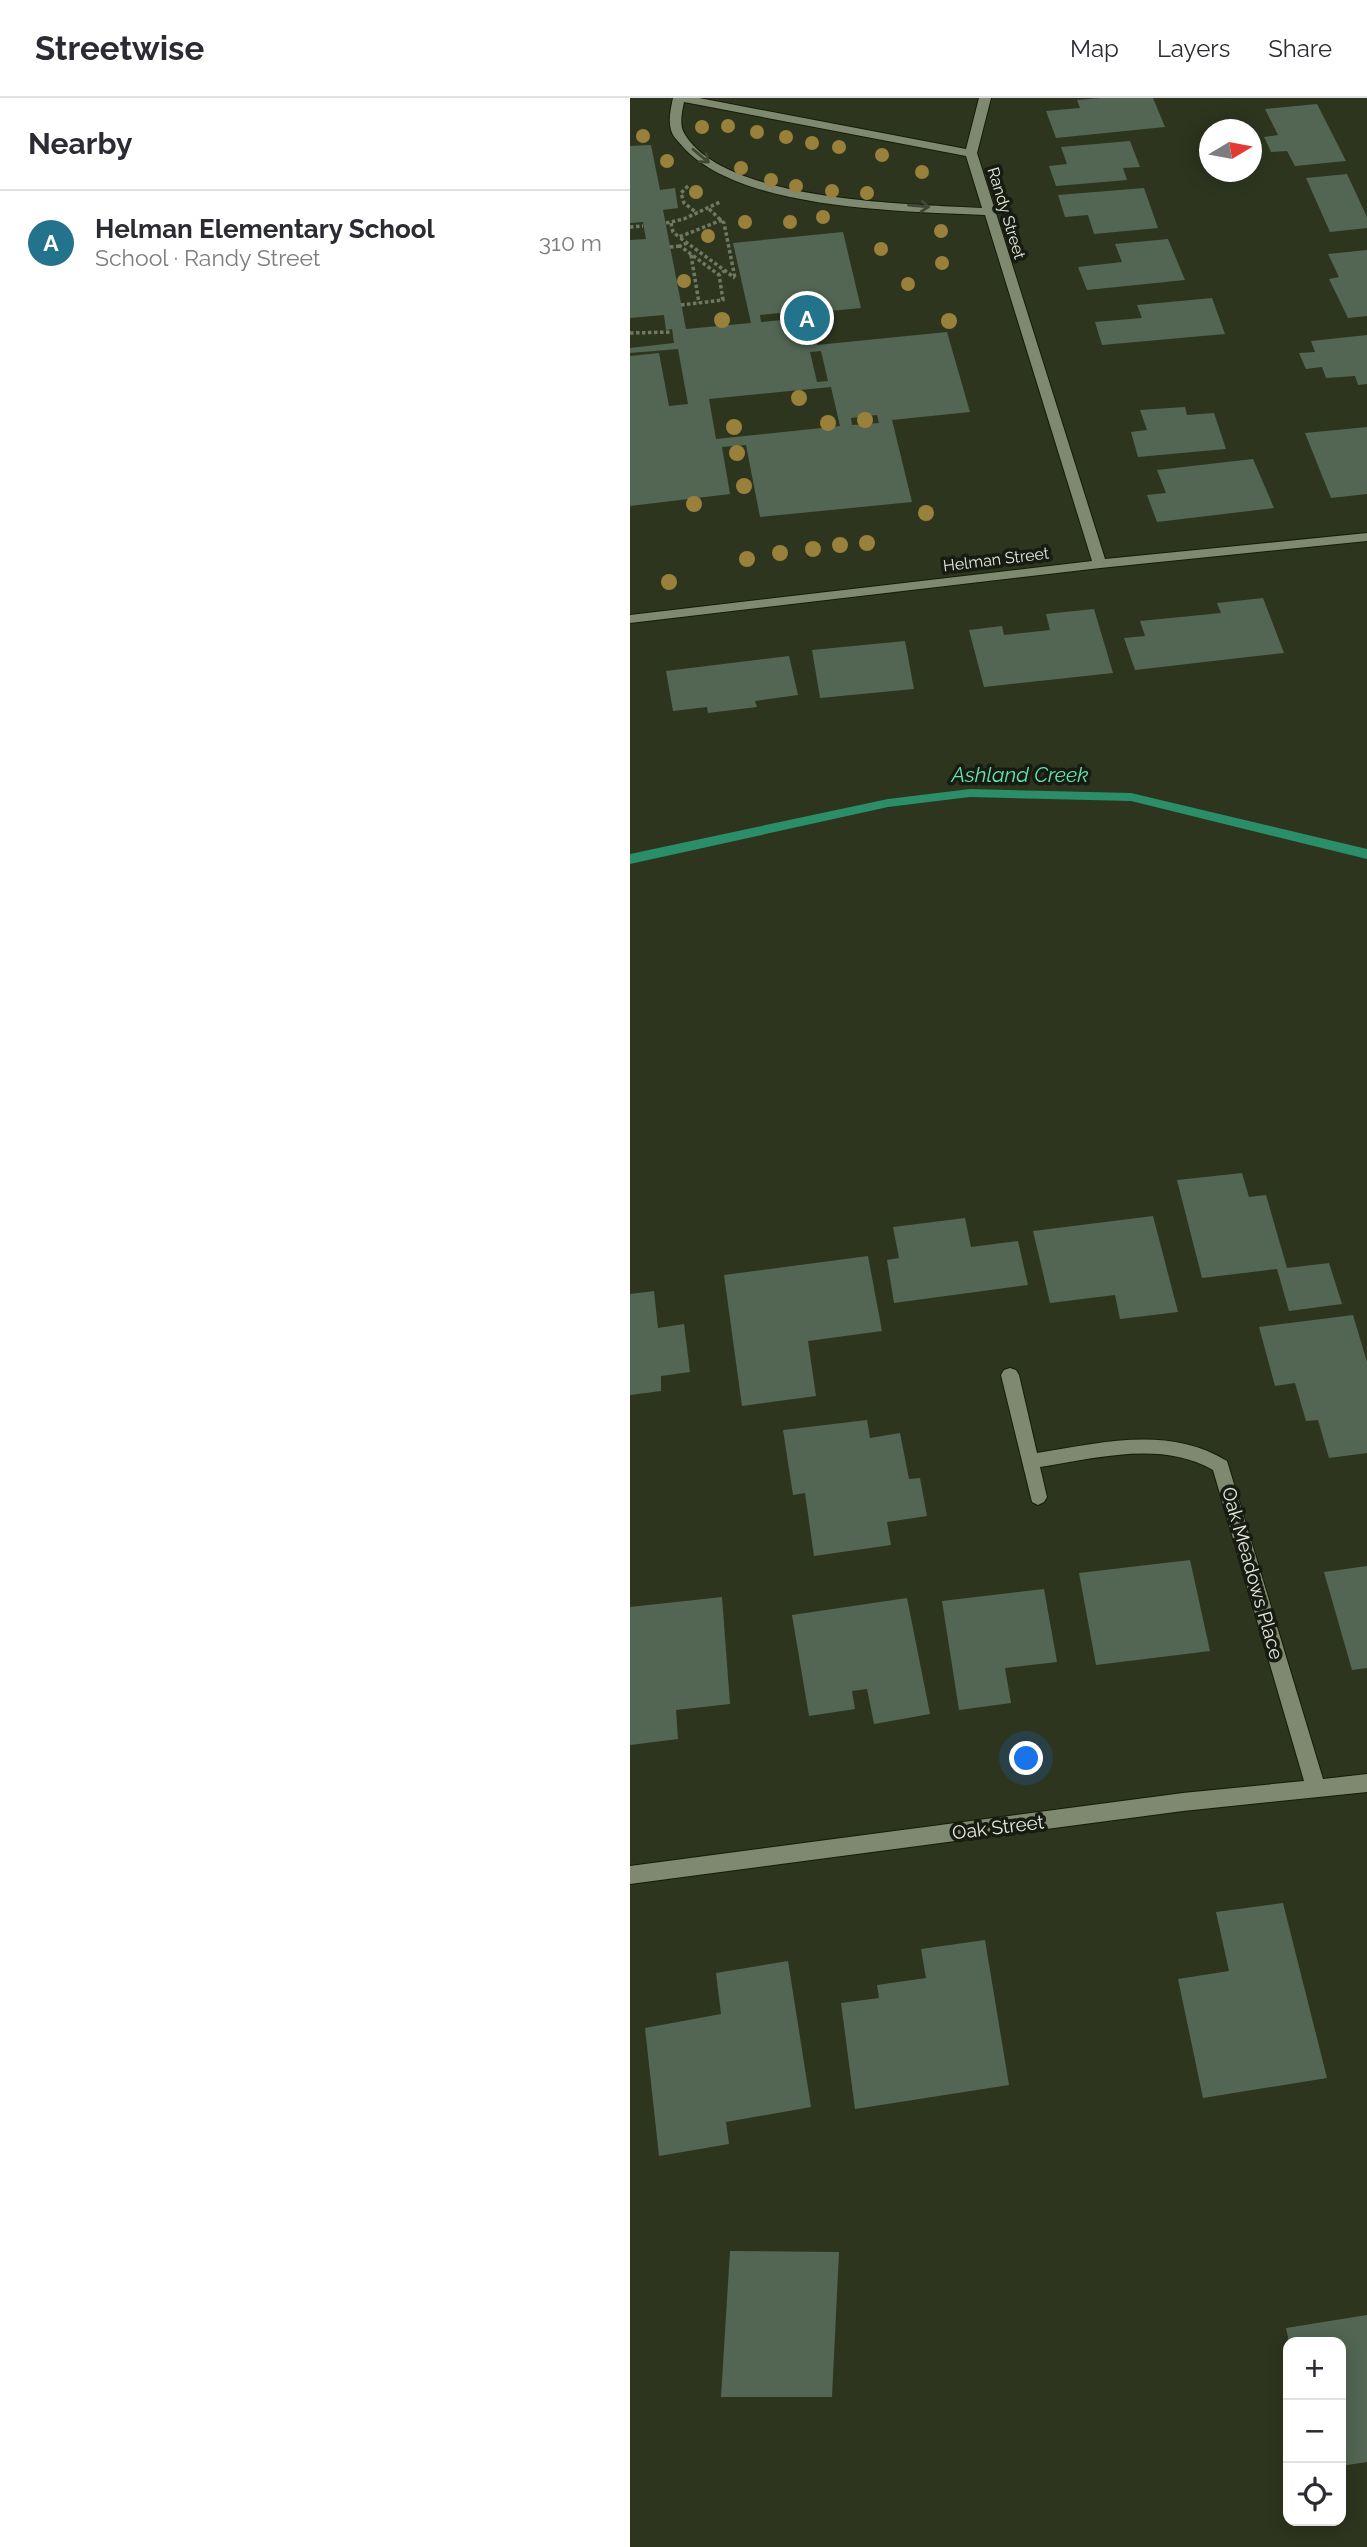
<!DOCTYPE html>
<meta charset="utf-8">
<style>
body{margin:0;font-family:Raleway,sans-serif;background:#f7f7f7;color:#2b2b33}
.controls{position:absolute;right:21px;bottom:21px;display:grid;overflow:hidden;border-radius:14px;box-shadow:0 4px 18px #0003}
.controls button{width:63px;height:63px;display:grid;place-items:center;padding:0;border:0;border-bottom:2px solid #e1e1e2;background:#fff;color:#2b2b33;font:35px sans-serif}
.compass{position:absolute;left:569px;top:21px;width:63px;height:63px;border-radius:50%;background:#fff;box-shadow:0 4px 18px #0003;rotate:80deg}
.you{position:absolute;left:397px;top:1661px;width:24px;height:24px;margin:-18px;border:5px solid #fff;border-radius:50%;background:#1a73e8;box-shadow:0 0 0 10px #1a73e833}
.badge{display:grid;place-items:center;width:46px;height:46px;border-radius:50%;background:#23738d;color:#fff;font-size:23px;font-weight:700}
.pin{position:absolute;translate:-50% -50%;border:4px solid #fff;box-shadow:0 2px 7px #0006}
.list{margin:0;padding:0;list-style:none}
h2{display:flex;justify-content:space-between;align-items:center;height:91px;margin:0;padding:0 28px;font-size:30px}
h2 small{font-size:23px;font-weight:400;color:#7c7c81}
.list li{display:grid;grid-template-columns:46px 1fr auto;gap:21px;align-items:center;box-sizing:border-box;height:105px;padding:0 28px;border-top:2px solid #e1e1e2}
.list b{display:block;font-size:26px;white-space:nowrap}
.list p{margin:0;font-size:23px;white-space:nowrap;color:#7c7c81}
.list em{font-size:23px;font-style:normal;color:#7c7c81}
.icon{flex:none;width:38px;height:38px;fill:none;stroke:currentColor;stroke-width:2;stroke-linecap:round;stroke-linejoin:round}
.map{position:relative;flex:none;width:737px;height:2449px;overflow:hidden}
header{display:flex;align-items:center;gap:42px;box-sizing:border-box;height:98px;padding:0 35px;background:#fff;border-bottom:2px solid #e1e1e2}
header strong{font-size:33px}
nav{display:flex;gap:38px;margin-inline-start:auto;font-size:24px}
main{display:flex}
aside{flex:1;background:#fff}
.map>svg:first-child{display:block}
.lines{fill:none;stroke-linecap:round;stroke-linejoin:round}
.stream{fill:#2a8e69;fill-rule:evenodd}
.building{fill:#536653;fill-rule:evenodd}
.minor-casing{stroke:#151c07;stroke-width:2}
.path{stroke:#707764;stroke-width:3.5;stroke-dasharray:3.5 2.5;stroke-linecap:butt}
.minor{fill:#7f896f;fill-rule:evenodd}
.tree{fill:#99813b}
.oneway{stroke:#414737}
.labels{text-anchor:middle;stroke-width:7;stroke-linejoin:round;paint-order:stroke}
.far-street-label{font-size:16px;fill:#e4e9dc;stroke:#171b11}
.street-label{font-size:19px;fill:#e4e9dc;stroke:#171b11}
.water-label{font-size:21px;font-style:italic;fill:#63e5b2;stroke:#171b11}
</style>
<header>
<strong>Streetwise</strong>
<nav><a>Map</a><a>Layers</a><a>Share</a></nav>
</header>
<main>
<aside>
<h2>Nearby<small></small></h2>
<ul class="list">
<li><span class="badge">A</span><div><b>Helman Elementary School</b><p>School · Randy Street</p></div><em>310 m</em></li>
</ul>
</aside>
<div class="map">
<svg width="737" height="2449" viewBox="0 0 737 2449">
<rect width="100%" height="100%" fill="#2d351f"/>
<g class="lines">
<path class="stream" d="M340,691L501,695L737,751V761L501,703L340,699L258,709L0,766V756L258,701Z"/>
</g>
<path class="building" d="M470,0H523L535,29L426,40L416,13L450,10L447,2Z
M687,6L716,63L665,68L657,53L641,54L634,39L648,37L635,11Z
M500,43L510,69L493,70L497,82L426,88L419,68L437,66L431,49Z
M21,47L30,92L45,90L48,110L33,112L56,231L121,225L103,145L213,134L231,210L179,215L187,247L317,234L340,314L262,322L282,404L130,419L116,347L92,349L100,396L0,408V258L29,255L39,308L58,306L48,251L0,255V250L44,245L42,231L36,232L34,217L0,220V142L16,141L13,124L0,125V48ZM169,213L171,220L131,224L130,217ZM191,253L198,283L187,284L180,254ZM201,289L210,328L86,341L79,301ZM247,317L249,325L222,327L221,320Z
M717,76L737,119V130L700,134L676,80Z
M514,90L528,130L464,136L458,117L435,119L428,97Z
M538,141L555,182L457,192L448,169L492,164L485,146Z
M737,152V218L718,220L699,181L709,179L698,156Z
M582,200L595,236L472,247L465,224L512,220L507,207Z
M737,237V286L728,287L725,278L696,280L692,269L676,271L669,255L685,254L681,243Z
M555,309L557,317L584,315L596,351L508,359L501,334L517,332L510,312Z
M737,329V396L701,400L675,335Z
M623,361L644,410L527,424L517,397L536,395L527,372Z
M633,500L654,555L505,572L494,540L515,538L510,523L591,515L587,505Z
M464,511L483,575L354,589L339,532L372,528L374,537L420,532L416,516Z
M275,543L284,591L190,600L182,552Z
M159,558L168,597L125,603L127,609L78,615L77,609L43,613L36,573Z
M612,1075L619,1099L636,1097L657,1170L699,1165L712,1206L659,1213L647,1171L572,1180L547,1082Z
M523,1118L548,1214L490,1221L485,1197L420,1205L403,1133Z
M335,1120L341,1149L388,1143L398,1187L264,1205L257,1162L269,1160L263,1129Z
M238,1158L252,1233L178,1243L186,1298L112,1308L94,1177Z
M24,1193L28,1230L54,1226L60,1274L31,1278V1293L0,1297V1196Z
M723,1217L737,1264V1355L699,1360L688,1322L676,1323L665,1285L645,1288L629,1229Z
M237,1322L240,1340L270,1335L279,1381L290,1380L297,1418L257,1424L261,1447L184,1458L175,1395L163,1397L153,1332Z
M560,1462L580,1553L466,1567L449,1475Z
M737,1468V1570L722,1572L694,1474Z
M414,1491L427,1564L375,1570L381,1605L329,1612L312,1503Z
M92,1499L100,1606L46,1612L48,1641L0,1647V1509Z
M277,1500L300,1616L244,1626L237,1591L222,1593L225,1611L179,1618L162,1517Z
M653,1805L697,1980L573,2000L548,1881L599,1873L586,1814Z
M355,1842L379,1987L225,2011L211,1905L249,1900L247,1887L296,1880L291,1851Z
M158,1863L181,2009L96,2024L99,2046L29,2058L15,1930L91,1916L86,1875Z
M100,2153L209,2154L202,2299H91Z
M737,2217V2364L711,2368V2244H659L656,2230Z"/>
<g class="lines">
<defs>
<path id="minor" d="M43,0H69L336,51L349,0H361L347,55L475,461L737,435V443L470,470L0,525V517L462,463L355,117C273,113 110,112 53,49C49,44 43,39 41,32C38,21 41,10 43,0ZM54,4L336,58L352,110C281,106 93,104 54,35C49,26 52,14 54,4Z
M380,1270L386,1272L389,1277L407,1355C471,1345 538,1327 597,1363L693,1681L737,1676V1694L553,1713L0,1786V1768L553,1695L674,1683L583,1372C532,1342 466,1360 410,1369L417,1399L414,1404L408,1407L402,1404L371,1277L374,1272Z"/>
</defs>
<use href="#minor" class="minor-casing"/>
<path class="path" d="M58,88L51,95L54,105L67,115
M79,111L94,125L105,180
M92,122L49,139L105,180
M36,125L54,121L90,104
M41,125L43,134L49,139
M0,129L13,128
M57,145L50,148L89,177
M40,149L50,148
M61,157L69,205
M51,207L93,202L89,177L94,173
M0,235L42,234"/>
<use href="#minor" class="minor"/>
</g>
<g class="tree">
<circle cx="98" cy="28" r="7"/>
<circle cx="72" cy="29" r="7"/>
<circle cx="127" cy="34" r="7"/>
<circle cx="13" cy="38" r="7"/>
<circle cx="156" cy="39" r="7"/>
<circle cx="182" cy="45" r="7"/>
<circle cx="209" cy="49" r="7"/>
<circle cx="252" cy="57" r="7"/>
<circle cx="37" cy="63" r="7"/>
<circle cx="111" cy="70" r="7"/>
<circle cx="292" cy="74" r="7"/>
<circle cx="141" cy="82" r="7"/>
<circle cx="166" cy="88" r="7"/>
<circle cx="202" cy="93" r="7"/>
<circle cx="66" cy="94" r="7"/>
<circle cx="237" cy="95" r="7"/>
<circle cx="193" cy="119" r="7"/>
<circle cx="115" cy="124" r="7"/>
<circle cx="160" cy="124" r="7"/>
<circle cx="311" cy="133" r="7"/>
<circle cx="78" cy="138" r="7"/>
<circle cx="251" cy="151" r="7"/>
<circle cx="312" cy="165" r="7"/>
<circle cx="54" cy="183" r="7"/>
<circle cx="278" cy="186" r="7"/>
<circle cx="92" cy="222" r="8"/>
<circle cx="319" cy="223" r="8"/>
<circle cx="169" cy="300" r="8"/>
<circle cx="235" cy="322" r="8"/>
<circle cx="198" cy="325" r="8"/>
<circle cx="104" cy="329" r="8"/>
<circle cx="107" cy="355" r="8"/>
<circle cx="114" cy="388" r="8"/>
<circle cx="64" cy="406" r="8"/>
<circle cx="296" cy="415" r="8"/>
<circle cx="237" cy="445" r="8"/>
<circle cx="210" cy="447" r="8"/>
<circle cx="183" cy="451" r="8"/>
<circle cx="150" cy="455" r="8"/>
<circle cx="117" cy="461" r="8"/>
<circle cx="39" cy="484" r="8"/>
</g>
<defs><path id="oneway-shaft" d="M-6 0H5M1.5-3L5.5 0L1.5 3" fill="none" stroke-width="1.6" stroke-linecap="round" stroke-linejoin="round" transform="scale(1.75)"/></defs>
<g class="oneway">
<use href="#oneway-shaft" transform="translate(71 58) rotate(40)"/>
<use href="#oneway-shaft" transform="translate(289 108) rotate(5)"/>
</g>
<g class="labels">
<g class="far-street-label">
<text transform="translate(377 115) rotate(73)" y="6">Randy Street</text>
<text transform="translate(366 461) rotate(-7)" y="6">Helman Street</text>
</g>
<g class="street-label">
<text transform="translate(623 1475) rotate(74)" y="7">Oak Meadows Place</text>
<text transform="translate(368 1729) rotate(-7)" y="7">Oak Street</text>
</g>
<g class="water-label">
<text x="390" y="684">Ashland Creek</text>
</g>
</g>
</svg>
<div class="controls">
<button>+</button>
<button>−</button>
<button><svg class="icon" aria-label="locate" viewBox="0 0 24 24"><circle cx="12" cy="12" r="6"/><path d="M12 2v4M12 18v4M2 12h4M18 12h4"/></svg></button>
</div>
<svg class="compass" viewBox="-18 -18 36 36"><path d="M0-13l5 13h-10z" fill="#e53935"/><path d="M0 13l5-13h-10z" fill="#7c7c81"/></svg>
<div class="you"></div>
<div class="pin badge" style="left:177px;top:220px">A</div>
</div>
</main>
